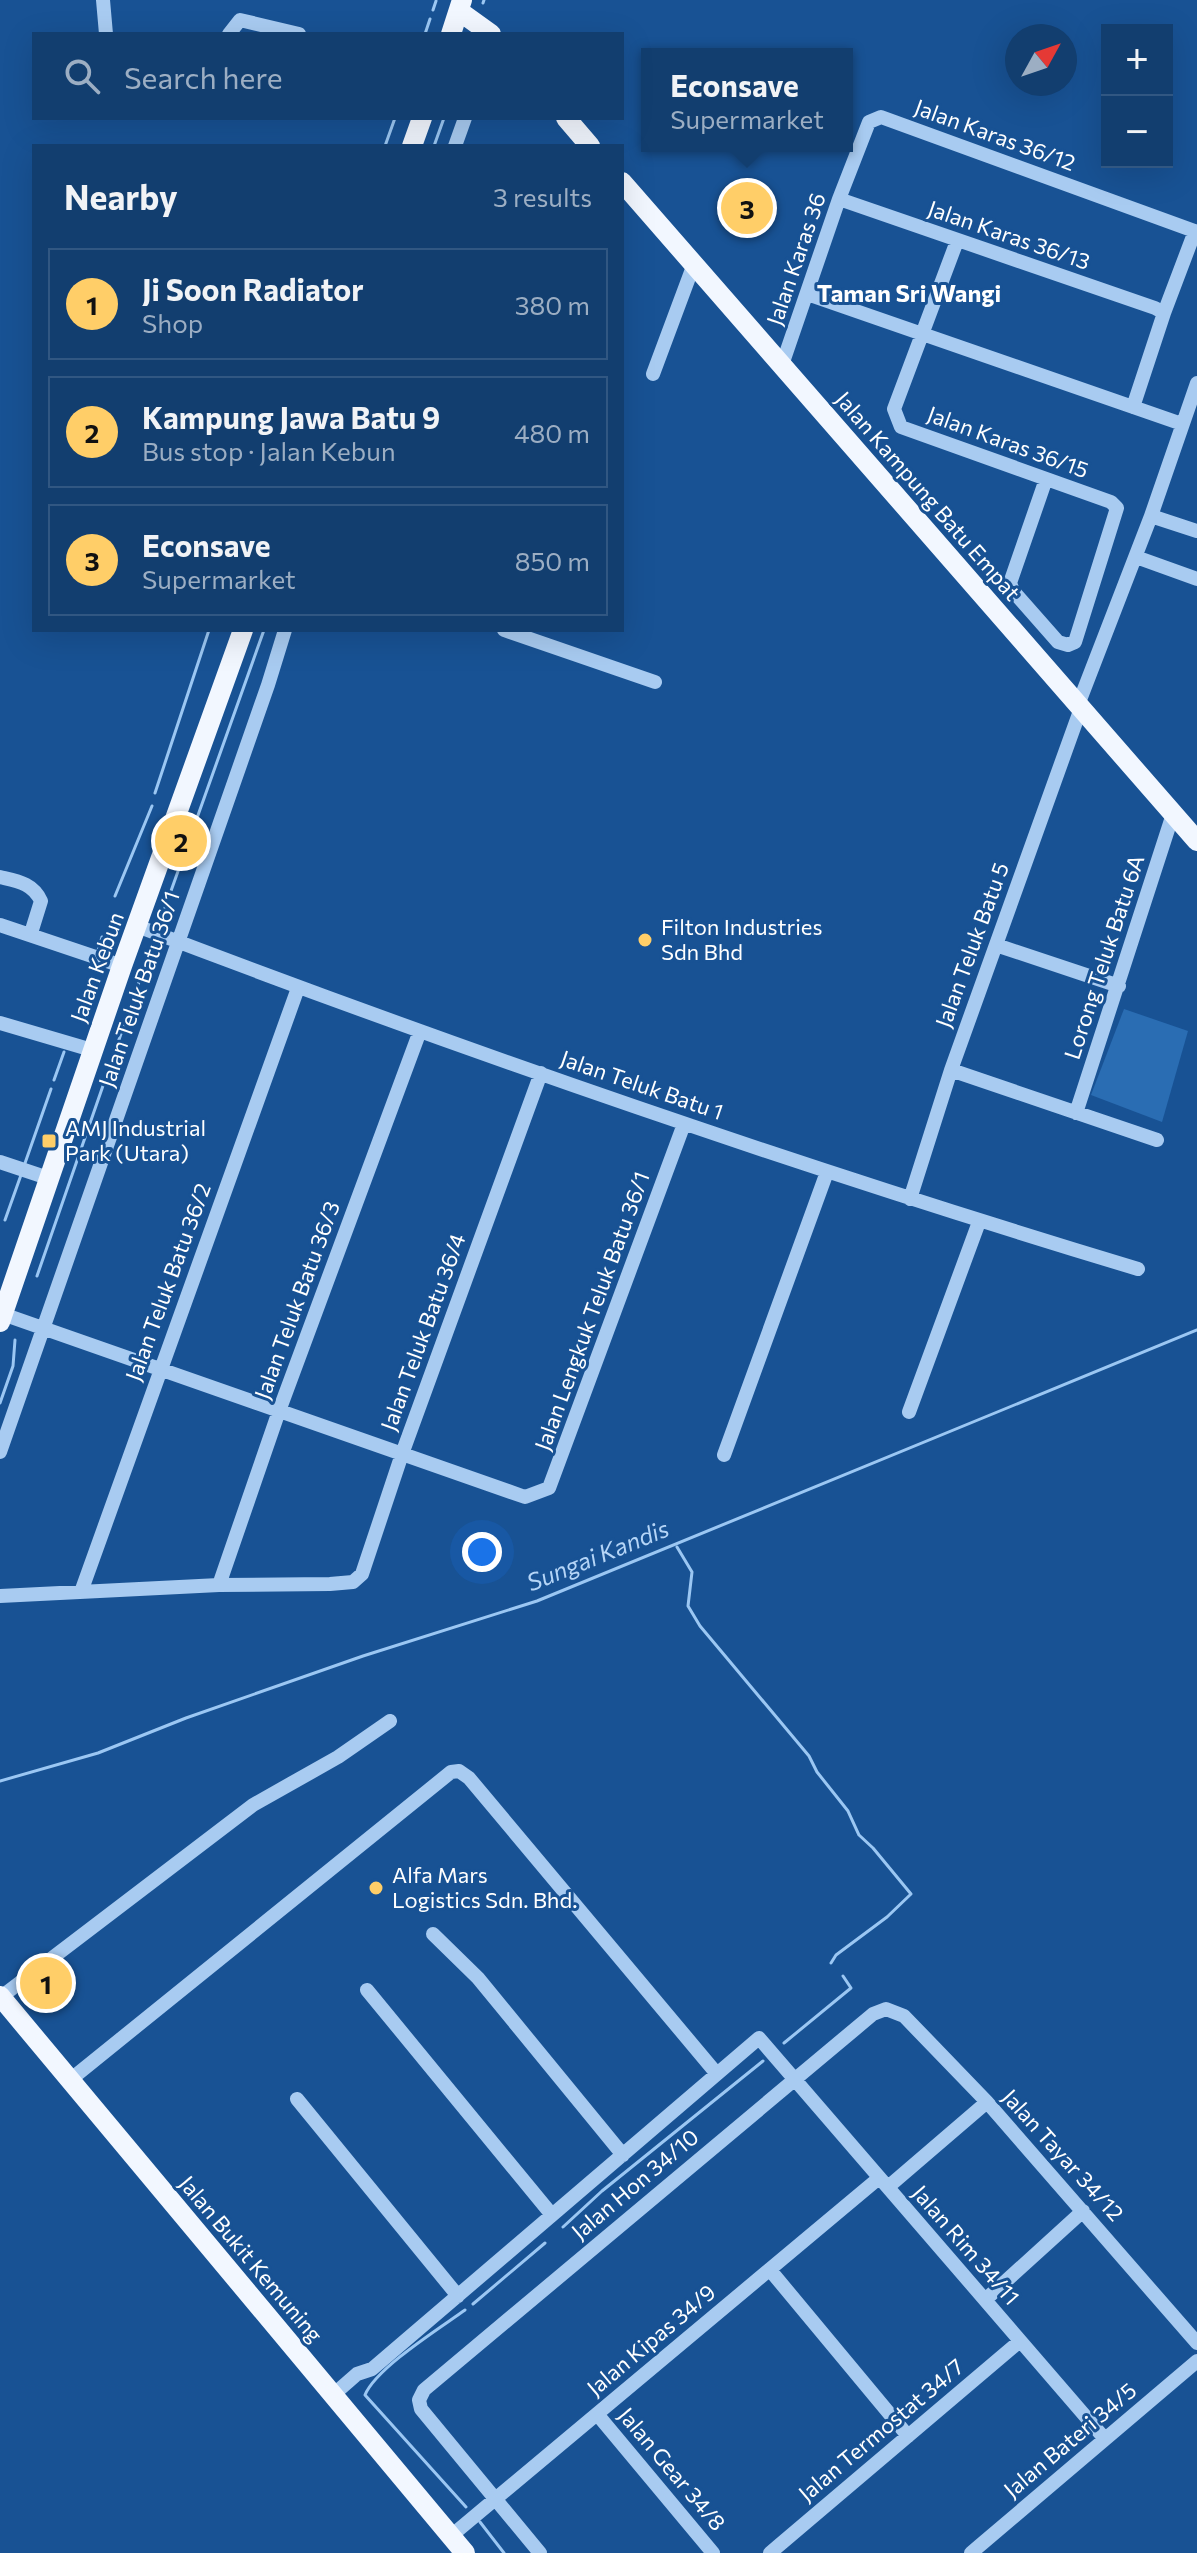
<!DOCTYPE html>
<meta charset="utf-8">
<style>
body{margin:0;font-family:Commissioner,sans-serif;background:#1f4977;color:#f1f3f6}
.controls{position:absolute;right:24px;top:24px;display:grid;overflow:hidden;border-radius:0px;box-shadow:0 8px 32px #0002}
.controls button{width:72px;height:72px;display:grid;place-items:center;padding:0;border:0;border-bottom:2px solid #315782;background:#123e6f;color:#f1f3f6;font:40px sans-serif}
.compass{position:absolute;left:1005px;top:24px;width:72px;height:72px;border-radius:50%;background:#123e6f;box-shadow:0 8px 32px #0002;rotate:50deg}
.you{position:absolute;left:482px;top:1552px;width:28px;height:28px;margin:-20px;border:6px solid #fff;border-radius:50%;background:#1a73e8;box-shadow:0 0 0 12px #1a73e833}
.badge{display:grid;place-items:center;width:52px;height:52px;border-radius:50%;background:#ffce68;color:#111;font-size:26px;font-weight:700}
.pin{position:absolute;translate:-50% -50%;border:4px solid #fff;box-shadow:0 2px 8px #0006}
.popup{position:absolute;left:641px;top:48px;width:212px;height:104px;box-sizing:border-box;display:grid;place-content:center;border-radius:0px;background:#123e6f;filter:drop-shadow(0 2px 6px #0005);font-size:26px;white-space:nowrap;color:#9caec3}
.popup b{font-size:30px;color:#f1f3f6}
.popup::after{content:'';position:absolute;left:50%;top:100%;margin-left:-16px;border:16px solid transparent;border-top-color:#123e6f}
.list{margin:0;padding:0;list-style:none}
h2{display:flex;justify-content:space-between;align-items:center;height:104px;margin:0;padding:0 32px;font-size:34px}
h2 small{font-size:26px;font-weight:400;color:#9caec3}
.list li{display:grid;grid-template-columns:52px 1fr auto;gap:24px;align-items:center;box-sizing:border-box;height:112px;margin:0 16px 16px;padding:0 16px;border:2px solid #315782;border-radius:0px}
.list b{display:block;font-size:30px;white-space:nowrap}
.list p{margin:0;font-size:26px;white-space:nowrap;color:#9caec3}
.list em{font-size:26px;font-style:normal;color:#9caec3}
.icon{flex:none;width:44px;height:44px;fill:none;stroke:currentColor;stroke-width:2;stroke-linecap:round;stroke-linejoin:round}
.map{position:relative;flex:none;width:1197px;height:2553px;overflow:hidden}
.search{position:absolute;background:#123e6f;box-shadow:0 8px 32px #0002;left:32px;top:32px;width:592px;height:88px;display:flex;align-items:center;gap:20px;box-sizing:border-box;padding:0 28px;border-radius:0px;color:#9caec3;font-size:30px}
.panel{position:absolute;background:#123e6f;box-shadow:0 8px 32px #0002;left:32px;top:144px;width:592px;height:488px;border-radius:0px}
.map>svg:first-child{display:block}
.green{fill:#2a6db3}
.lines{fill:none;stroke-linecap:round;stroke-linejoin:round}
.stream{stroke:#9bc7f3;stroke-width:3}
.minor{stroke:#a8cbf1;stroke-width:14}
.major{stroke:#f2f7ff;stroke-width:20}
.poi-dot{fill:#ffce68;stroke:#185294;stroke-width:3}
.labels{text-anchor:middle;stroke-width:6;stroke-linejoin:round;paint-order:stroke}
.street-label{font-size:22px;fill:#fff;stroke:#185294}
.poi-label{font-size:22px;fill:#fff;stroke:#185294;text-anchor:start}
.neighbourhood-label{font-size:24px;font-weight:bold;fill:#fff;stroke:#185294}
.water-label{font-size:24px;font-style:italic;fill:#b5d5f7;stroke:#185294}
</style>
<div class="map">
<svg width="1197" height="2553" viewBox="0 0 1197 2553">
<rect width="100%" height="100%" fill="#185294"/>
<path class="green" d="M1124,1009L1188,1031L1162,1122L1091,1095Z"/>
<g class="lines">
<path class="stream" d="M483,3L484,0
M433,10L436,1
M425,34L430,19
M385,146L395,118
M434,146L444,118
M155,793L209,630
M115,896L152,806
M161,919L264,630
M97,954L102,937
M54,1080L64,1052
M24,1166L51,1089
M5,1220L21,1175
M37,1276L148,956
M0,1403L13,1366L15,1340
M677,1547L692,1572L688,1606L700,1626L809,1756L817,1772L848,1811L859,1835L873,1848L911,1894L887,1917L836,1955L831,1963
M0,1781L98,1753L186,1718L363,1656L537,1601L1197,1330
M784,2043L851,1988L843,1976
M563,2227L602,2191L763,2061
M473,2304L545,2243
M465,2310C440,2328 376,2368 365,2395L466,2507
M480,2522L504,2553"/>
<path class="minor" d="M103,0L106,34
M229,34L240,20L299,34
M455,146L465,118
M839,199L1155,308L1164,313
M957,241L894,409L901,427L1111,502L1117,508L1075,642L1068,645L1058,642L1013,591L1010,583L1046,479
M807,294L1182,424
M782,365L839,199L869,122L881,117L1197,232
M653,374L694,264
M1133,407L1164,313L1195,231
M1151,516L1197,531
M1136,557L1197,579
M504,630L655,682
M1078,705L1151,516L1197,383
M0,877C17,881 33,883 41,901L31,933
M0,925L122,966
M137,926C467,1052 800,1167 1138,1269
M996,945L1119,986
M0,1023L92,1050
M951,1070L1157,1140
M1076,1113L1173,814
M0,1162L48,1178
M910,1199L951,1070L1081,708
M0,1313L525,1497L549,1488L684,1124
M909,1412L979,1222
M0,1452L268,685L285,630
M724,1455L827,1172
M219,1585L279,1411L420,1031
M81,1592L298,988
M0,1596L219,1585L330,1584L353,1582L362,1574L402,1454L541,1073
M433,1934L478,1978L623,2155
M367,1990L552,2215
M1,1997L253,1805L338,1757L390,1721
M70,2080L451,1772L459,1771L469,1778L717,2074
M297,2099L458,2296
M888,2187L987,2102
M770,2270L908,2436
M985,2300L1083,2211
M333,2395L357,2374L372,2369L759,2038L1105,2439
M597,2414L713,2553
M451,2536L879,2178
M540,2553L421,2409L419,2400L424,2390L873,2014L886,2009L904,2016L987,2102L1197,2343
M770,2553L1020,2341
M971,2553L1197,2361"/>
<path class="major" d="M459,11L491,34
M451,34L462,0
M566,118L590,146
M412,146L422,118
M622,182L1197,841
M0,1322L122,966L243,630
M0,1996L465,2553"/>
</g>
<g class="poi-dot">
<circle cx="645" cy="940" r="8"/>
<rect x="41" y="1133" width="16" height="16" rx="4"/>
<circle cx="376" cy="1888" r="8"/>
</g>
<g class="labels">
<g class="street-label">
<text transform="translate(995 135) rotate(20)" y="8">Jalan Karas 36/12</text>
<text transform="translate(1009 235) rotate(19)" y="8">Jalan Karas 36/13</text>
<text transform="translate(796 259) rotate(-71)" y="8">Jalan Karas 36</text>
<text transform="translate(1008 442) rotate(20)" y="8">Jalan Karas 36/15</text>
<text transform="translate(928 496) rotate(49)" y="8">Jalan Kampung Batu Empat</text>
<text transform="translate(972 945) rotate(-70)" y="8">Jalan Teluk Batu 5</text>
<text transform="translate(1104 957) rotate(-72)" y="8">Lorong Teluk Batu 6A</text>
<text transform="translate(97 967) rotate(-70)" y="8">Jalan Kebun</text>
<text transform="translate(139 989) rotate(-71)" y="8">Jalan Teluk Batu 36/1</text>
<text transform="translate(642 1085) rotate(19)" y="8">Jalan Teluk Batu 1</text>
<text transform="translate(168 1282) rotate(-70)" y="8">Jalan Teluk Batu 36/2</text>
<text transform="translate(297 1300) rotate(-70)" y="8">Jalan Teluk Batu 36/3</text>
<text transform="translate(592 1311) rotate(-70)" y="8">Jalan Lengkuk Teluk Batu 36/1</text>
<text transform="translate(423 1332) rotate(-70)" y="8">Jalan Teluk Batu 36/4</text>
<text transform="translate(1063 2155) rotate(48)" y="8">Jalan Tayar 34/12</text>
<text transform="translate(635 2184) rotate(-40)" y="8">Jalan Hon 34/10</text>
<text transform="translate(966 2245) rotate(49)" y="8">Jalan Rim 34/11</text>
<text transform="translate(251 2259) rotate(50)" y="8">Jalan Bukit Kemuning</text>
<text transform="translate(651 2340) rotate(-40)" y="8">Jalan Kipas 34/9</text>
<text transform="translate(881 2430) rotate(-40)" y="8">Jalan Termostat 34/7</text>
<text transform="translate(1070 2440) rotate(-40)" y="8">Jalan Bateri 34/5</text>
<text transform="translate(672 2469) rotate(50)" y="8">Jalan Gear 34/8</text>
</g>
<g class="poi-label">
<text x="661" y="935">Filton Industries<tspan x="661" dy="25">Sdn Bhd</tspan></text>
<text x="65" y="1136">AMJ Industrial<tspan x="65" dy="25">Park (Utara)</tspan></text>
<text x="392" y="1883">Alfa Mars<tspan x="392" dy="25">Logistics Sdn. Bhd.</tspan></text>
</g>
<g class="neighbourhood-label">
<text x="909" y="302">Taman Sri Wangi</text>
</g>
<g class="water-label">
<text transform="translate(598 1556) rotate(-22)" y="8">Sungai Kandis</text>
</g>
</g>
</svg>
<div class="controls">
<button>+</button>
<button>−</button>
</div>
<svg class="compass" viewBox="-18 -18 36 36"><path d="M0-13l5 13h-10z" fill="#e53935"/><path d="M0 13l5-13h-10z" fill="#9caec3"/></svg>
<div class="you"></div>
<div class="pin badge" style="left:46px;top:1983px">1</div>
<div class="pin badge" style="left:181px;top:841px">2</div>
<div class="pin badge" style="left:747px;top:208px">3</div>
<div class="popup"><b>Econsave</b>Supermarket</div>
<div class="search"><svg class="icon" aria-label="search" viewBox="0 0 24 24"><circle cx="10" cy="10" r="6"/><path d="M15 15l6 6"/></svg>Search here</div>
<section class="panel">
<h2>Nearby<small>3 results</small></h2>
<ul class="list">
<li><span class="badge">1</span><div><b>Ji Soon Radiator</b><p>Shop</p></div><em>380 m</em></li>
<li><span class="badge">2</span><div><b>Kampung Jawa Batu 9</b><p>Bus stop · Jalan Kebun</p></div><em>480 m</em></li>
<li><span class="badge">3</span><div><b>Econsave</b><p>Supermarket</p></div><em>850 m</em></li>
</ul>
</section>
</div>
